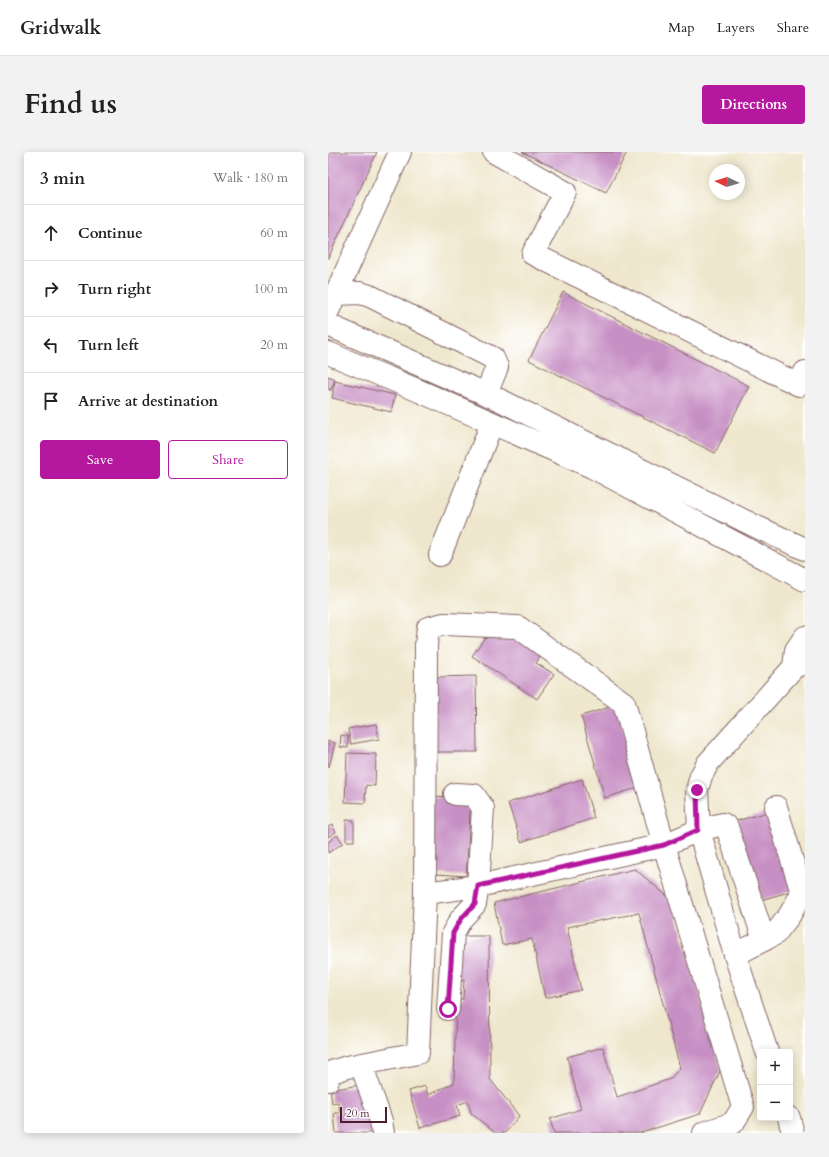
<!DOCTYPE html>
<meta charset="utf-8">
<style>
body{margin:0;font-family:Cardo,serif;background:#f2f2f2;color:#202124}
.controls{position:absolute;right:12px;bottom:12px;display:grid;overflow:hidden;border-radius:4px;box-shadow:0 2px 10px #0003}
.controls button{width:36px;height:36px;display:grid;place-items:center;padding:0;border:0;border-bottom:1px solid #e0e0e0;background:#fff;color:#202124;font:20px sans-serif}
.compass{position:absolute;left:381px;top:12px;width:36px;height:36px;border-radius:50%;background:#fff;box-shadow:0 2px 10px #0003;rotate:274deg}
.scale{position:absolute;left:12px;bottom:10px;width:47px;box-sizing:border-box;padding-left:4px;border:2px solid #4a1f2b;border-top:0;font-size:11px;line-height:14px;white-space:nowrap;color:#4a1f2b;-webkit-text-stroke:3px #fff;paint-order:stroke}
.stop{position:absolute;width:12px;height:12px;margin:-9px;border:3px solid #b5179e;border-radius:50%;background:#fff}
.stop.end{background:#b5179e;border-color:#fff;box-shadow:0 1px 4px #0008}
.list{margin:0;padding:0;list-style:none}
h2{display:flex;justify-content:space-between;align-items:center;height:52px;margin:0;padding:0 16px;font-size:17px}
h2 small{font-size:13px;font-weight:400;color:#757577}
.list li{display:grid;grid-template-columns:26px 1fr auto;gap:12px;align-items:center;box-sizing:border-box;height:56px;padding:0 16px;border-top:1px solid #e0e0e0}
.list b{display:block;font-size:15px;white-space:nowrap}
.list em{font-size:13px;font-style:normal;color:#757577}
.actions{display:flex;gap:8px;padding:12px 16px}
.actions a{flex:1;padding:9px 0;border:1px solid #b5179e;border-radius:4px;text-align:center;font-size:14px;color:#b5179e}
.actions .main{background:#b5179e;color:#fff}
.icon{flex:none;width:22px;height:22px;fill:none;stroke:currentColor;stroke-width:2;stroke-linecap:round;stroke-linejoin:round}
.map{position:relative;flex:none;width:477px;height:981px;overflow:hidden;border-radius:4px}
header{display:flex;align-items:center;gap:24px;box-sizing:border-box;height:56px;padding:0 20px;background:#fff;border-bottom:1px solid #e0e0e0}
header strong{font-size:19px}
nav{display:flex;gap:22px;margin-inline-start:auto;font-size:14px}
.intro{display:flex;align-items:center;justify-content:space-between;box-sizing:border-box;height:96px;padding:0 24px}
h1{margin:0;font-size:28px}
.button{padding:10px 18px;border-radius:4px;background:#b5179e;color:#fff;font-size:14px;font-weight:700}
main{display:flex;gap:24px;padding:0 24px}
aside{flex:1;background:#fff;border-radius:4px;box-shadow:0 2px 10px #0003}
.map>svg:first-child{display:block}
.building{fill:#c790c4}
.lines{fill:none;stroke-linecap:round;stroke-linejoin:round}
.minor-casing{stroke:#846564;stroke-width:24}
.minor{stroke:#fff;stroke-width:22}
.route{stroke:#b5179e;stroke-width:5}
</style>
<header>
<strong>Gridwalk</strong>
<nav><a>Map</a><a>Layers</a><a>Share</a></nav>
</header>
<div class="intro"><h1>Find us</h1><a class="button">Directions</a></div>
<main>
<aside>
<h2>3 min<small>Walk · 180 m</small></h2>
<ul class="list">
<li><svg class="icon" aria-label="ahead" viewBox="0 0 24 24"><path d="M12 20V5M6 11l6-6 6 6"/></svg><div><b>Continue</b></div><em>60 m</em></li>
<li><svg class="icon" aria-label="right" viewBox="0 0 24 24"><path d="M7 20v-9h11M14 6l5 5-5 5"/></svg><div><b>Turn right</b></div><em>100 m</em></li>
<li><svg class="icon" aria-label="left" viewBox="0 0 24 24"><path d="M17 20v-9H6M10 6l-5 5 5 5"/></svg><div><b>Turn left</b></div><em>20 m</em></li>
<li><svg class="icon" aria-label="arrive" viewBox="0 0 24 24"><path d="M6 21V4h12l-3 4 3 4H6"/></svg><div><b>Arrive at destination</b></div></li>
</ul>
<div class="actions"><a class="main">Save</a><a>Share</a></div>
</aside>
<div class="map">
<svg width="477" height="981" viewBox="0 0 477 981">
<rect width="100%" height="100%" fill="#fff"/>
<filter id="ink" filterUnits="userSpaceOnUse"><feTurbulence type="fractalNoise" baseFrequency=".025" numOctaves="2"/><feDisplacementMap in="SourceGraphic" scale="8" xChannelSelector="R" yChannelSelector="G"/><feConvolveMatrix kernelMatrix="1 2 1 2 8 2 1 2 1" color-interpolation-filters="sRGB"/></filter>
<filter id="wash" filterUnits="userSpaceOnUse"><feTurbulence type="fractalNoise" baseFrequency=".012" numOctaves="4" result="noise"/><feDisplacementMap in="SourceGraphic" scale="16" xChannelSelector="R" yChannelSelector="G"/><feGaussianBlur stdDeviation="0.9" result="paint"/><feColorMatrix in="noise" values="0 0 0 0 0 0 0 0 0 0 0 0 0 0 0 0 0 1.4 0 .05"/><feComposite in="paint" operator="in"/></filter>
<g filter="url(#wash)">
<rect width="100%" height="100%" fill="#efe7cd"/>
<g id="blocks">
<path class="building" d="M0,0H49L0,107Z
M194,0H299L278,41Z
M235,140L421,234L387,301L201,208Z
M0,224L7,227L3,238L0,237Z
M7,229L67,243L63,260L4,246Z
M164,475L182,478L215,500L208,511L226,522L209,547L144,504Z
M148,524L149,600H108L107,525Z
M288,553L312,635L277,646L253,564Z
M48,572L51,587L23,592L20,577Z
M13,583L20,584V596L12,595Z
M0,589L7,591L1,615H0Z
M19,601L48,602L47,634L38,633L37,651L17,650Z
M254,627L266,666L193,690L180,651Z
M105,644L143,646L138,724L108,722L109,704L101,703Z
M444,659L467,738L433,748L425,719L416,721L401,671Z
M18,668H26V689H18Z
M4,673L8,680L0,685V675Z
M9,683L15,691L0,701V690Z
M307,717L345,749L393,917L372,962L312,981H226L222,967L253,957L239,905L275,895L289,945L342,927L352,916L311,761L239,775L253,838L217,846L204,787L174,793L166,751Z
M128,784H161L162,927L191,964L177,981H167L143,961L140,949L129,953L132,964L92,976L81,939L97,934L100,943L126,931L128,847H135L136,828H128Z
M38,932L45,981H8L6,961H12L10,950L4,951L2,938Z"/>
</g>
</g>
<g filter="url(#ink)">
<use href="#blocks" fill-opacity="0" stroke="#846564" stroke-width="1"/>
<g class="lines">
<defs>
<path id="minor" d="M166,0L237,40L205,102L471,233L477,220
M8,142L32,141L42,144L165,206L169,215L158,242
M0,159L72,0
M0,173L174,249L431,376L477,397
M0,201L89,238L264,315L477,428
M112,403L164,271
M477,485L468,498L466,515L477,511
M448,655L474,741
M97,741L150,734L336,693L371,678L395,672L399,675L436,788
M407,803L447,782L461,764L477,736
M120,857L125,781L133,767L147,752L150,734L155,656L146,643L127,642
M439,900L407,803L371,678L369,638L373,624L380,611L466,515
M33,912L53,969L55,981
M0,928L4,920L19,915L90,901L97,741L98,493L100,476L116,472L190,475L296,551L336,693L415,955L405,971L376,981
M461,966L465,981"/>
</defs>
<use href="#minor" class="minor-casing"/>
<use href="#minor" class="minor"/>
</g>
</g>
<g class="lines" filter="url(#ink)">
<path class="route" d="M120,857L125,781L133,767L147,752L150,734L336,693L370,678L369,638"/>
</g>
</svg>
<div class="controls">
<button>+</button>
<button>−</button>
</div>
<svg class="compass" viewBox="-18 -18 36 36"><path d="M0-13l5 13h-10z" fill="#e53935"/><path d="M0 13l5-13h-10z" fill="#757577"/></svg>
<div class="scale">20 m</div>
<div class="stop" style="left:120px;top:857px"></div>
<div class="stop end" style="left:369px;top:638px"></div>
</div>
</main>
